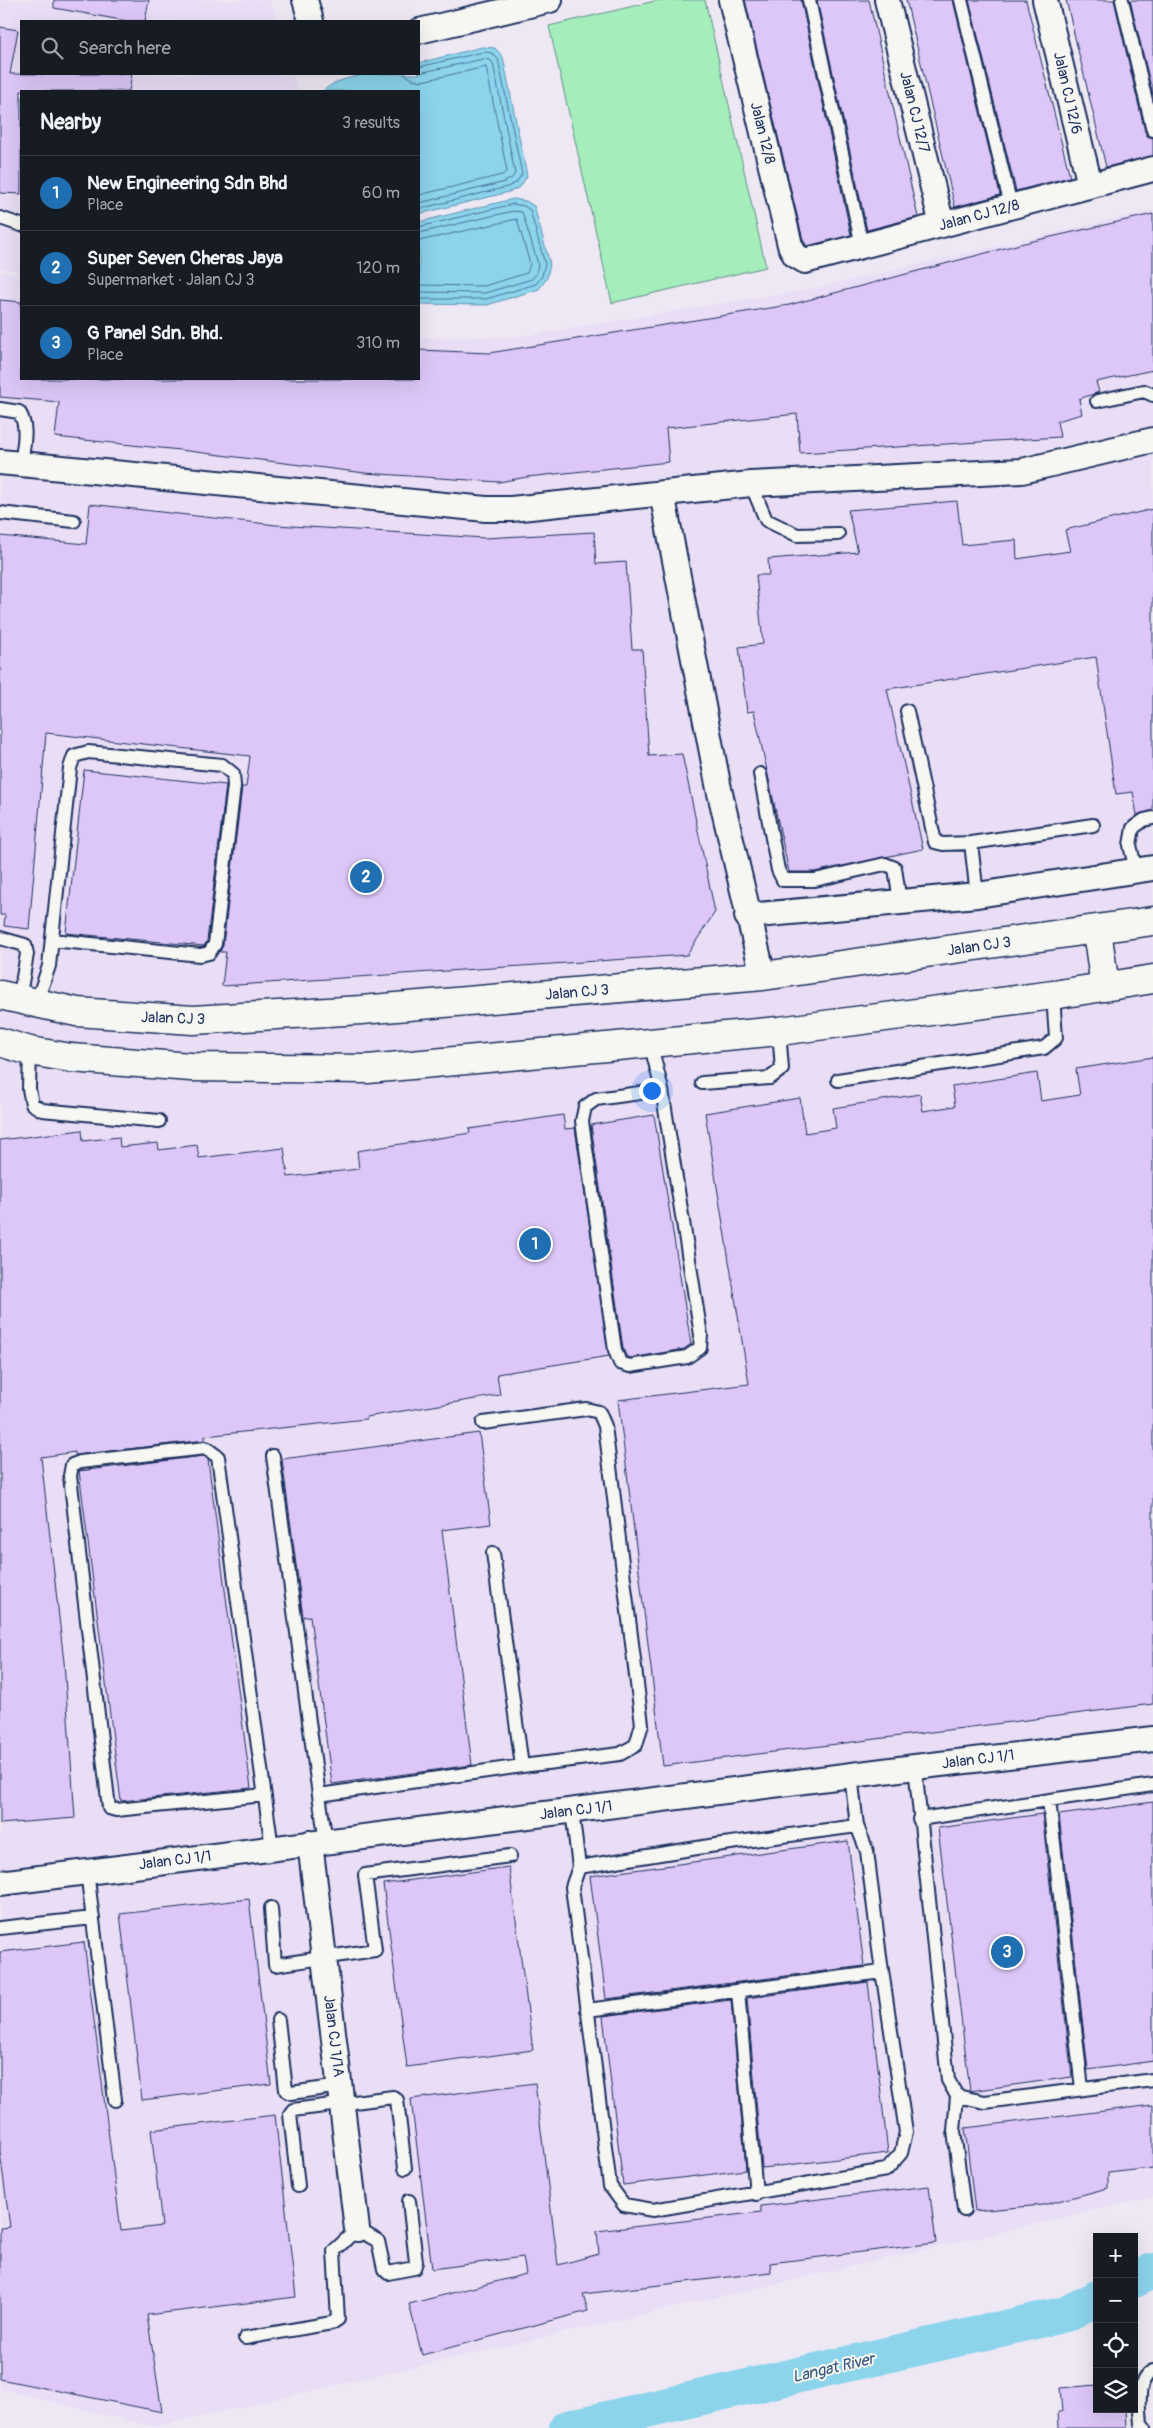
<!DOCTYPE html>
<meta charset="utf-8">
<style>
body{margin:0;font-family:Pangolin,sans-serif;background:#20242c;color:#f1f3f6}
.controls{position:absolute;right:15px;bottom:15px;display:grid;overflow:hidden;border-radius:0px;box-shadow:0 5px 20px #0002}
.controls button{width:45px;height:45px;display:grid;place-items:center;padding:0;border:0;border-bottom:1px solid #363941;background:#171b24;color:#f1f3f6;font:25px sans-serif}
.you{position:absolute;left:651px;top:1090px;width:18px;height:18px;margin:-12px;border:4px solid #fff;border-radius:50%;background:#1a73e8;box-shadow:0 0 0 8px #1a73e833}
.badge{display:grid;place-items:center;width:32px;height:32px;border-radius:50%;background:#1f6fb2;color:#fff;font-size:16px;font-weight:700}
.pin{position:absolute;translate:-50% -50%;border:2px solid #fff;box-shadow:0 1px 5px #0006}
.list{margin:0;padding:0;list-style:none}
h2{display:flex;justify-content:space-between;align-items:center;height:65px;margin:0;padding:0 20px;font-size:21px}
h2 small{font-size:16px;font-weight:400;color:#9ea1a6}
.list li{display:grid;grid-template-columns:32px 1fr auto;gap:15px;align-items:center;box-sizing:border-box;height:75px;padding:0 20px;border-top:1px solid #363941}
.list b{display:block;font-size:19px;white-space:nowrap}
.list p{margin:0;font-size:16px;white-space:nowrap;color:#9ea1a6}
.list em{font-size:16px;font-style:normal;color:#9ea1a6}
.icon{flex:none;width:28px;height:28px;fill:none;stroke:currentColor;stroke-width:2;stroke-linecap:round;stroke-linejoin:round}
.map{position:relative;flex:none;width:1153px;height:2428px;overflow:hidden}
.search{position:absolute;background:#171b24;box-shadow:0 5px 20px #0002;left:20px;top:20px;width:400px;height:55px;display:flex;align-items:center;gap:12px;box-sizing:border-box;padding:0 18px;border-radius:0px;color:#9ea1a6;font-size:19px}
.panel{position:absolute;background:#171b24;box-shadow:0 5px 20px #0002;left:20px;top:90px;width:400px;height:290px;border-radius:0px}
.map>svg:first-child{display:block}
.built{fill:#e9def5}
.green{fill:#a5edba;stroke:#608e8c}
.water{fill:#8bd4ec;stroke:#5e92b3}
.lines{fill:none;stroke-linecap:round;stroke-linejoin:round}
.shore{stroke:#487197;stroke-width:1}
.river{stroke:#8bd4ec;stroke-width:36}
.building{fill:#ddc7f8;stroke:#1b2f5e}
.lane-casing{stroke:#1b2f5e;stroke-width:16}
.street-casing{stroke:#1b2f5e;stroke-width:28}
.secondary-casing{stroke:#1b2f5e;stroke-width:31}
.lane{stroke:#f6f6f2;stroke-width:12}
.street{stroke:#f6f6f2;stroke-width:24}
.secondary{stroke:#f6f6f2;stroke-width:28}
.labels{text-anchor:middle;stroke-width:4;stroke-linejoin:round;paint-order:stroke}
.street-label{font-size:15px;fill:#1b2f5e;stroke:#f6f6f2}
.water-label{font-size:16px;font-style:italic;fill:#375882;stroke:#f6f6f2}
</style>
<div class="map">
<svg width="1153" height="2428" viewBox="0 0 1153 2428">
<rect width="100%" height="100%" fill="#eee8f4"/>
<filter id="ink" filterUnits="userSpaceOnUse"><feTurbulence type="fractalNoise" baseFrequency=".02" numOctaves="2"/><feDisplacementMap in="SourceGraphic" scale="10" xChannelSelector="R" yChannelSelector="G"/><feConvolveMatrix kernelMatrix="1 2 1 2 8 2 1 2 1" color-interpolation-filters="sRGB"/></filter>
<g filter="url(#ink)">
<path class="built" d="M0,0H270L277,21H21V74H293L298,91H21V272L0,268Z
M1153,210V2197L155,2427L0,2389V271L21,275V379H419V338L523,336L815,288Z"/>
<path class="green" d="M659,0H705L766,267L612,303L549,26Z"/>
<path class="water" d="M482,47L495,48L503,57L527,176L520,187L509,192L419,214V91H323C347,70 389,74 419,74V63Z
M513,199L526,201L534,206L550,264L547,278L539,289L487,305L419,304V222Z"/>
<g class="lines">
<path class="shore" d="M419,67L483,52L492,53L498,59L522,174L516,183L507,187L419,209
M419,73L483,59L490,60L493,63L515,173L512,178L505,182L419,203
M405,74L412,79L422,81L486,67L507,171L502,175L419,195
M419,227L513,204L524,206L530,210L545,264L542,276L536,284L486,299H419
M419,233L513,211L522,212L538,264L536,274L532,279L485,293L419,292
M419,241L517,219L530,264L527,273L484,286L419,285"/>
<path class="river" d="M1134,2280L1153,2271
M567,2428L1066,2314L1097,2298"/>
</g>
<path class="building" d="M54,0H149L145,21H127L54,8Z
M745,0H801L851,235L807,246L803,240Z
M817,0H869L918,217L867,230Z
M906,0H953L1000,195L955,207Z
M969,0H1026L1070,177L1016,191Z
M1066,0H1114L1145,132L1147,136L1153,138V156L1106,167Z
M1130,0H1153V95Z
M0,27L18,30L10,74H132L129,91H21V194L0,193Z
M1153,214V370L1096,382L1099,392L1079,399L1082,414L1057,421L1060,437L800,453L797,414L666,428L669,462L527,477L499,482L365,473L180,450L55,437L59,402L0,397V300L21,302V379H419V350L489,353L789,305L1020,244Z
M957,501L962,545L1016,540L1017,559L1070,551L1065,530L1153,509V810L1137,815L1133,792L1116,794L1096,657L887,689L923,849L814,872H789L754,711L747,712L739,647L763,644L756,575H769L768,559L858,552L848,510Z
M90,504L276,525L485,538L594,532L596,564L626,562L632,649H642L649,756L682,754L715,912L687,955L222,986L226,952H220L223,945L242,787H246L250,756L46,733L29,929L4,926L5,915H0V536L86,544Z
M84,770L226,785L207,941L204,946L66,933Z
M1153,1057V1704L663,1766L618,1400L749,1384L705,1113L800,1098L805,1133L836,1128L833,1108L920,1094L923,1111L955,1106L952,1086L1037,1073L1041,1101L1080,1095L1076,1069Z
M563,1115L565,1129L575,1128L609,1356L497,1374L500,1395L366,1417V1419L205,1436V1440L75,1455V1452L41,1457L64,1662L75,1818L0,1824V1140L82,1130L83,1141L119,1137L120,1147L158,1143L159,1150L197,1145L199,1158L284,1148L288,1177L359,1169L357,1151L470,1133L469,1129Z
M654,1115L691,1344L684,1349L631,1358L626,1356L623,1348L591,1125Z
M479,1433L491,1524L442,1530L472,1765L332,1784L310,1616L303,1617L282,1459Z
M204,1456L208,1460L251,1788L121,1801L79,1471Z
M1153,1802V2061L1088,2070L1059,1815Z
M1042,1814L1072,2077L970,2091L938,1828Z
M848,1841L864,1966L606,1999L590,1876Z
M509,1867L533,2050L407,2067L383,1884Z
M249,1899L271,2084L142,2100L120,1914Z
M84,1942L121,2231L162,2226L151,2130L275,2115L296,2297L147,2315L162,2412L0,2379V2228L10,2227L0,2152V1952Z
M868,1982L888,2153L762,2168L747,1998Z
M731,2000L746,2170L623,2185L603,2016Z
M535,2083L558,2265L599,2254L597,2231L761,2212V2206L929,2186L936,2243L770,2263L771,2272L583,2294L588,2311L422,2355L409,2304L526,2274L523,2257L432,2269L411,2099Z
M1153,2105V2168L1108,2173V2188L1043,2205L975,2211L965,2128Z
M1097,2385V2409H1126L1127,2428H1059L1058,2412H1062L1060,2388Z"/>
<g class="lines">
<defs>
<path id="lane" d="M809,0L862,246
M961,0L1011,206
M1122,0L1153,130
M0,218L21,225
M1097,401L1144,391L1153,395
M0,409L19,412C29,427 23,447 21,464
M751,484L766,520L797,535L838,534
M0,513L74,521
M907,711L935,842L943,844L971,843
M760,774L778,870L783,880H815L885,864L895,868L900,902
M1136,871L1130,845L1133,828L1144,820L1153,818
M977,895L971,843L1093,825
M0,938L25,945L27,954L19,1000
M36,1004L49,966L70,768L74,756L88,752L222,765L233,774L234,786L215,944L209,953L200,955L52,940
M650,1042L662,1090L701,1335L700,1348L687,1357L630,1366L620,1363L615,1350L582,1121L585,1107L596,1099L662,1090
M30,1051L29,1089L32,1104L42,1110L159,1121
M838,1080L1044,1048L1056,1038L1053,995
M702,1083L770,1078L782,1069L779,1031
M483,1423L586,1409L599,1412L605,1426L642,1724L636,1745L620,1754L522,1766
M273,1456L319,1795
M915,1767L948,2080L957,2096L954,2131L964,2210
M264,1795L116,1810L109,1808L70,1476L72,1465L80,1462L206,1448L218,1457L272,1848
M1049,1800L1082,2089
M572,1811L579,1867L572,1887L610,2186L624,2205L653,2210L886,2170L901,2153L906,2132L880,1957L867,1851L857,1826L851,1775
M919,1819L1153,1785
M326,1842L319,1795L522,1766L493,1553
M579,1867L716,1845L857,1826
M87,1871L115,2100
M271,1908L275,1965L375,1950L365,1875L510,1856
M0,1928L93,1918
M738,1991L756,2194
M587,2010L882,1972
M278,2020L286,2090L291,2093L340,2086
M957,2096L985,2102L1153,2080
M298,2186L290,2114L293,2110L393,2097L397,2100L405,2168
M245,2338L332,2323L338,2319L334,2251L357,2229L378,2241L384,2269L388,2273L414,2268L416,2262L409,2201
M1144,2428L1141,2424C1140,2408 1135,2380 1153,2371"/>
<path id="street" d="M305,0L311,21
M731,0L790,245L795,255L805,261L1153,169
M887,0L942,225
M1045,0L1090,185
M419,31L550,0
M0,462L486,509H511L751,484L1022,471L1153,440
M662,493L719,789L763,976
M747,916L977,895L1153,868
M310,1843L357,2229
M0,1883L915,1767L1153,1739"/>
<path id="secondary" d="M1097,930L1105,987
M0,995L77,1012L193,1020L361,1010L763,976L1153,921
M0,1042L30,1051L71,1058L191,1067L368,1069L779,1031L1053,995L1153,979"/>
</defs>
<use href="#lane" class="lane-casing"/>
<use href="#street" class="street-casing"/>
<use href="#secondary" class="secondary-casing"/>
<use href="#lane" class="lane"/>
<use href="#street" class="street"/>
<use href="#secondary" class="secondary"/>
</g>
</g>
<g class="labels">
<g class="street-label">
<text transform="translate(1068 93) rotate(77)" y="5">Jalan CJ 12/6</text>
<text transform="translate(915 112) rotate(76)" y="5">Jalan CJ 12/7</text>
<text transform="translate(763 133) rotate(76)" y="5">Jalan 12/8</text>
<text transform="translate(979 215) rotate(-15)" y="5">Jalan CJ 12/8</text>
<text transform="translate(979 946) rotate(-8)" y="5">Jalan CJ 3</text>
<text transform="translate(577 992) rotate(-5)" y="5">Jalan CJ 3</text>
<text transform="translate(173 1018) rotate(2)" y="5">Jalan CJ 3</text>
<text transform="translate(978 1759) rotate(-7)" y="5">Jalan CJ 1/1</text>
<text transform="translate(576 1810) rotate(-7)" y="5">Jalan CJ 1/1</text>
<text transform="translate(175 1860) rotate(-7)" y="5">Jalan CJ 1/1</text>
<text transform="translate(334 2036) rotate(83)" y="5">Jalan CJ 1/1A</text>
</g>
<g class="water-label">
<text transform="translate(833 2367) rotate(-13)" y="6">Langat River</text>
</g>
</g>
</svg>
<div class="controls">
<button>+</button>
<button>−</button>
<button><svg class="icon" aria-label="locate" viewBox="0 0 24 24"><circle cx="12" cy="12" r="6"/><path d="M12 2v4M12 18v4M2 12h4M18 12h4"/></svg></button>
<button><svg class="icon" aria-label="layers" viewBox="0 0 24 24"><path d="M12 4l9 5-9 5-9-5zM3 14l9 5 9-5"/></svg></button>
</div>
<div class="you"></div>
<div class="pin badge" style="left:535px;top:1244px">1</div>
<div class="pin badge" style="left:366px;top:877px">2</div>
<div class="pin badge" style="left:1007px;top:1952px">3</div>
<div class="search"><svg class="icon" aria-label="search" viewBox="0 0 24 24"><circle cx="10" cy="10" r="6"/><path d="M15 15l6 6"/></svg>Search here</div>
<section class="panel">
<h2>Nearby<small>3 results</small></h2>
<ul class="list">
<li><span class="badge">1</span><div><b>New Engineering Sdn Bhd</b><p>Place</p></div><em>60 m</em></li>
<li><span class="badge">2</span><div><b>Super Seven Cheras Jaya</b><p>Supermarket · Jalan CJ 3</p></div><em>120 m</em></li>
<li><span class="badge">3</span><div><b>G Panel Sdn. Bhd.</b><p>Place</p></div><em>310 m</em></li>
</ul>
</section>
</div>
